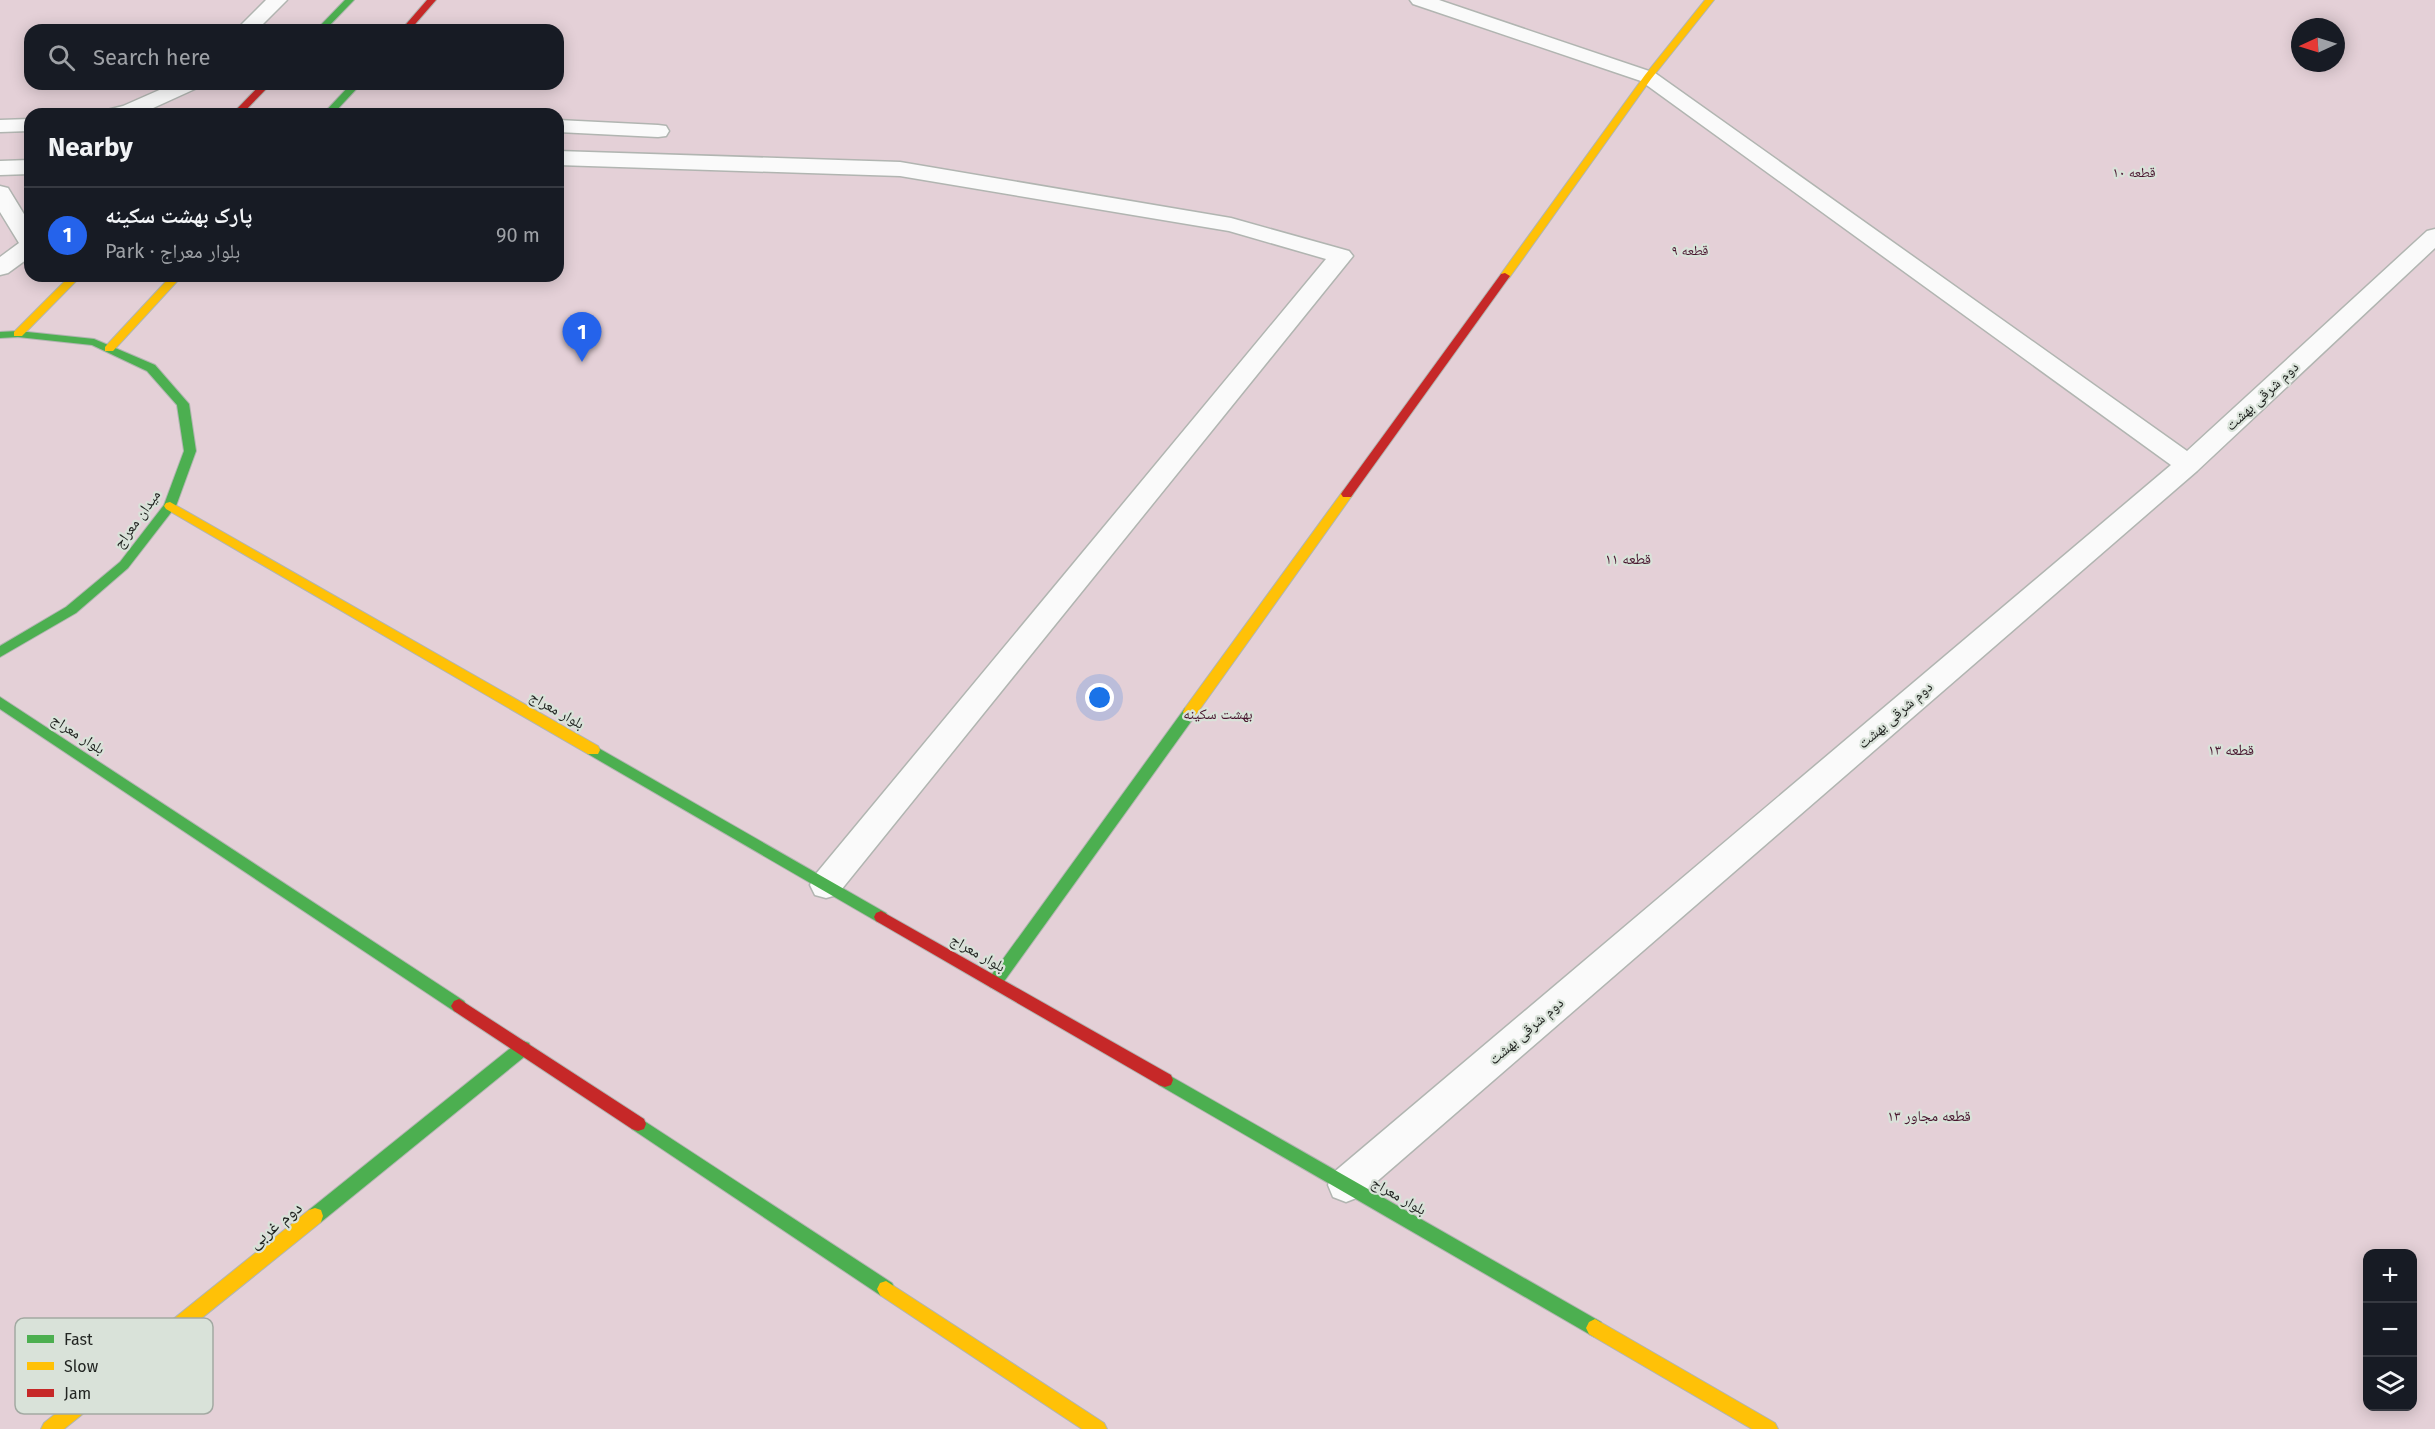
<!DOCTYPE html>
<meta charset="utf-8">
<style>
body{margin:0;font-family:"Fira Sans","Noto Naskh Arabic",sans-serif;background:#242831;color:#f1f3f6}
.controls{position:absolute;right:18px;bottom:18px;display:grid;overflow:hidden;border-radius:12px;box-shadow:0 3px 15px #0003}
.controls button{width:54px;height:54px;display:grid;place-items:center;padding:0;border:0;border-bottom:2px solid #363941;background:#171b24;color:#f1f3f6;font:30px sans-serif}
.compass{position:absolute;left:2291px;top:18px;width:54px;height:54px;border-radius:50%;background:#171b24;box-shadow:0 3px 15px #0003;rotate:266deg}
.you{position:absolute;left:1100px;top:698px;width:21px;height:21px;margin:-15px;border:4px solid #fff;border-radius:50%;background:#1a73e8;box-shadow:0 0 0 9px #1a73e833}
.badge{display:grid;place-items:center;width:39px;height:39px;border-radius:50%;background:#2563eb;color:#fff;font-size:20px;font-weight:700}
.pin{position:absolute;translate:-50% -50px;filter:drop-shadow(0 2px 3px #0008)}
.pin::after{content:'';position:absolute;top:32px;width:21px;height:18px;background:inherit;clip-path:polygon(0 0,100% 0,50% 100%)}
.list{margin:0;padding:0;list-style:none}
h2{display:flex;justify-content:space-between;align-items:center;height:78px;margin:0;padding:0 24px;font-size:26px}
h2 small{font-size:20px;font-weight:400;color:#9ea1a6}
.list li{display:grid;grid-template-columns:39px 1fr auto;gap:18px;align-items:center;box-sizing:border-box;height:96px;padding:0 24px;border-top:2px solid #363941}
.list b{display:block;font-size:22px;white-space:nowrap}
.list p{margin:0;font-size:20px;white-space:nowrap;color:#9ea1a6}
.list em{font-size:20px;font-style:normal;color:#9ea1a6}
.icon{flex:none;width:33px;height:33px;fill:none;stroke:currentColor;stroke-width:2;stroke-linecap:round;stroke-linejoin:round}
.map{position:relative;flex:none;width:2435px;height:1429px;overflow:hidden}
.search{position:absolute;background:#171b24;box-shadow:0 3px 15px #0003;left:24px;top:24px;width:540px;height:66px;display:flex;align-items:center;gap:15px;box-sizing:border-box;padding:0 21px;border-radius:18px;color:#9ea1a6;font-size:22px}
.panel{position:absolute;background:#171b24;box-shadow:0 3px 15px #0003;left:24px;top:108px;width:540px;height:174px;border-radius:18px}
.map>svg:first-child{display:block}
.green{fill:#e4d0d7;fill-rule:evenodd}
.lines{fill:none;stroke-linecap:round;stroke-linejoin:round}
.lane-casing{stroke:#b1b5b1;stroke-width:3}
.fast-casing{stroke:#b1b5b1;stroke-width:2}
.slow-casing{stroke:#b1b5b1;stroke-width:2}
.jam-casing{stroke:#b1b5b1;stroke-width:2}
.lane{fill:#fafafa;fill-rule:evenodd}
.fast{fill:#4caf50;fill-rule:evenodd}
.slow{fill:#ffc107;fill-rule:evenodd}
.jam{fill:#c62828;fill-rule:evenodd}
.labels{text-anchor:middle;stroke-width:4.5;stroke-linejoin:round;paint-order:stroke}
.far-park-label{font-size:14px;fill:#48152e;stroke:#d9e2d9}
.street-label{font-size:15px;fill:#222522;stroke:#d9e2d9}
.park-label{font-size:15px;fill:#48152e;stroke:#d9e2d9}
.near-street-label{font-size:18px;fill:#222522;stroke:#d9e2d9}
.key{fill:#d9e2d9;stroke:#a2a9a2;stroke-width:1.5}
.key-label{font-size:16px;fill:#222522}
</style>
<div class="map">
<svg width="2435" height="1429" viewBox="0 0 2435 1429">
<rect width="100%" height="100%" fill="#dbe0db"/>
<path class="green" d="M0,0H2435V1429H0ZM2300,27H2336V63H2300ZM30,30H558V84H30ZM30,114H558V276H30ZM2368,1254H2412V1406H2368Z"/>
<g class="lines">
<defs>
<path id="lane" d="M266,0H287L257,30H236Z
M1410,0H1439L1655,73L2187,451L2427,231L2435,229V248L2197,471L1359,1197L1346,1202L1333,1197L1328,1185L1333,1173L2171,465L1641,81L1413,4Z
M173,84H200L197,88L140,114H103L107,110L123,106Z
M30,119V131L0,132V120Z
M558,120L658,125L666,126L669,131L666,136L658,137L558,132Z
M558,151L900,162L1231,218L1349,251L1353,256L837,895L826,898L815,895L810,885L815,875L1326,259L1229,231L900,176L558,165Z
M30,160V174L0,175V161Z
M0,186L8,188L30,224V257L8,273L0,275V257L19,243L0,212Z"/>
<path id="fast" d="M345,0H354L325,30H316Z
M351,84H361L333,114H323Z
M18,331L94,339L155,365L189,404L196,451L176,506L128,568L76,613L0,657V646L66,607L120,562L164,505L184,451L177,405L147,371L92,345L18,337L0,338V332Z
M0,697L464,1001L467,1006L464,1011L459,1013L454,1011L0,709Z
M1190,707L1195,708L1197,712L1195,716L1000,987L995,989L990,987L987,982L990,977L1185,708Z
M593,745L886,913L888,917L886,921L881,923L876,921L588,754L586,750L588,746Z
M523,1041L529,1043L531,1048L529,1053L321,1222L315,1224L309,1222L307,1216L309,1210L517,1043Z
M1165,1073L1601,1322L1604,1328L1601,1334L1595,1337L1589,1334L1159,1085L1157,1080L1159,1075Z
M638,1117L892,1283L895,1289L892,1295L886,1297L880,1295L632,1129L630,1124L632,1119Z"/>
<path id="slow" d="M1705,0H1714L1651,79L1509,278H1501V274L1645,75Z
M70,276H81L22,336H14V332Z
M171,276H182L113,351H105V347Z
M1347,490L1351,491L1353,494L1351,497L1195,716H1185L1183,712L1185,708L1343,491Z
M170,502L598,746L600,750L598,754H588L166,509L164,506L166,503Z
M315,1208L321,1210L323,1216L321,1222L64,1429H41L44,1423L309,1210Z
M886,1281L1104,1423L1107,1429H1082L880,1295L877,1289L880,1283Z
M1595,1319L1775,1423L1778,1429H1752L1589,1334L1586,1328L1589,1322Z"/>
<path id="jam" d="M427,0H436L410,30H401Z
M261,84H271L242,114H232Z
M1505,273L1510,276L1351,497H1343L1341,494L1343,491L1501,274Z
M881,911L1171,1075L1173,1080L1171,1085L1165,1087L1159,1085L876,921L874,917L876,913Z
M459,999L644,1119L646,1124L644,1129L638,1131L632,1129L454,1011L451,1006L454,1001Z"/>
</defs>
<use href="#lane" class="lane-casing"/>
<use href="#fast" class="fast-casing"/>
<use href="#slow" class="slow-casing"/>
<use href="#jam" class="jam-casing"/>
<use href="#lane" class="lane"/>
<use href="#fast" class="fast"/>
<use href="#slow" class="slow"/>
<use href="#jam" class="jam"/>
</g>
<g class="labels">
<g class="far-park-label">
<text x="2134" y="177">قطعه ۱۰</text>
<text x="1690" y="255">قطعه ۹</text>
</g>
<g class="street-label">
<text transform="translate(2262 396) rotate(-43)" y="5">دوم شرقی بهشت</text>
<text transform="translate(137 519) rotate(-54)" y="5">میدان معراج</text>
<text transform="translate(557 710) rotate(30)" y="5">بلوار معراج</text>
<text transform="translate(1895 715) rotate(-41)" y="5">دوم شرقی بهشت</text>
<text transform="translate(78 734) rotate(33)" y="5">بلوار معراج</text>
<text transform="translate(978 953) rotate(30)" y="5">بلوار معراج</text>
<text transform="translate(1526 1031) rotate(-41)" y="5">دوم شرقی بهشت</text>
<text transform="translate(1399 1196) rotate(30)" y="5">بلوار معراج</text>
</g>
<g class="park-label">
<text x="1628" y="564">قطعه ۱۱</text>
<text x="1218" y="719">بهشت سکینه</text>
<text x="2231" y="755">قطعه ۱۳</text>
<text x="1929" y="1121">قطعه مجاور ۱۳</text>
</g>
<g class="near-street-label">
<text transform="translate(275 1225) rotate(-39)" y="6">دوم غربی</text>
</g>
</g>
<rect x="15" y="1318" width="198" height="96" rx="9" class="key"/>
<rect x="27" y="1335" width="27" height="8" fill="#4caf50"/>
<rect x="27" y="1362" width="27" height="8" fill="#ffc107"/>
<rect x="27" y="1389" width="27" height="8" fill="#c62828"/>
<g class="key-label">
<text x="64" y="1345">Fast</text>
<text x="64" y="1372">Slow</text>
<text x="64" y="1399">Jam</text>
</g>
</svg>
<div class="controls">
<button>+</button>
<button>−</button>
<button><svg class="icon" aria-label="layers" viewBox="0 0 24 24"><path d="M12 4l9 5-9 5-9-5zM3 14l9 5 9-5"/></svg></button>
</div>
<svg class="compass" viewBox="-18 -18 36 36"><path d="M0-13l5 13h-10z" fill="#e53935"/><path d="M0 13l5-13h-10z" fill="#9ea1a6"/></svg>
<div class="you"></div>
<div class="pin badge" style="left:582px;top:362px">1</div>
<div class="search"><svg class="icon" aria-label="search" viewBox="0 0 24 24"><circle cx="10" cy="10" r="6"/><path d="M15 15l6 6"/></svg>Search here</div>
<section class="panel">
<h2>Nearby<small></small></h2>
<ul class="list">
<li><span class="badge">1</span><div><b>پارک بهشت سکینه</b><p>Park · بلوار معراج</p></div><em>90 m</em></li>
</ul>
</section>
</div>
